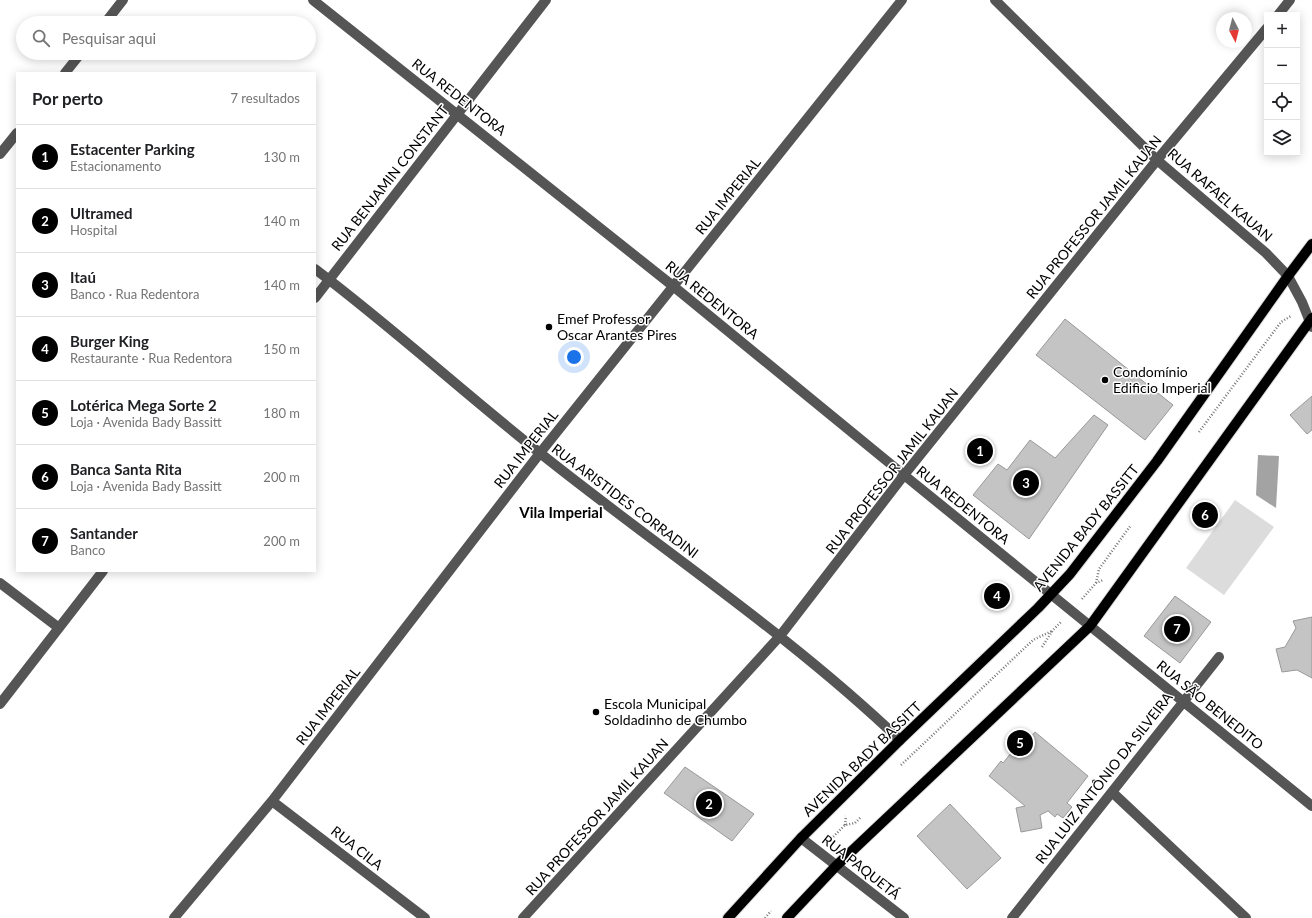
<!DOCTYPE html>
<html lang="pt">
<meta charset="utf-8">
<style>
body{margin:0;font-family:Lato,sans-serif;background:#f6f6f6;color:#202124}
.controls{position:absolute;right:12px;top:12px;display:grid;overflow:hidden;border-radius:0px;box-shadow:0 2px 10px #0003}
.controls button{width:36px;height:36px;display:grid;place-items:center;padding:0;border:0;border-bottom:1px solid #e0e0e0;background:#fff;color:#202124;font:20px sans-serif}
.compass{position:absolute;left:1216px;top:12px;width:36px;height:36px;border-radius:50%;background:#fff;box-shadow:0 2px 10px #0003;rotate:173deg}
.you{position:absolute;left:574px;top:357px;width:14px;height:14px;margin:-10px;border:3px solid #fff;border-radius:50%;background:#1a73e8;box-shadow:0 0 0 6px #1a73e833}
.badge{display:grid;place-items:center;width:26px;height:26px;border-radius:50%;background:#000;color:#fff;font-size:13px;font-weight:700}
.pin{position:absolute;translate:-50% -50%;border:2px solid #fff;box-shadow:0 1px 4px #0006}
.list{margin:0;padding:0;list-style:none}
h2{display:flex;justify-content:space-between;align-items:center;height:52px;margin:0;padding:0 16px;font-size:17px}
h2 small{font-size:13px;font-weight:400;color:#757577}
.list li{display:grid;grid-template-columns:26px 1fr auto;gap:12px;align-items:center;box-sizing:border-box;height:64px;padding:0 16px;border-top:1px solid #e0e0e0}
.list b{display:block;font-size:15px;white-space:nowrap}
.list p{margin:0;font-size:13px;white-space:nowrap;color:#757577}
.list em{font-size:13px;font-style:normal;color:#757577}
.icon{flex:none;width:22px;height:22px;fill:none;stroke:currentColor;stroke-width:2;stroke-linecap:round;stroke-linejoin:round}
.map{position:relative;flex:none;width:1312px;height:918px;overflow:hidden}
.search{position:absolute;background:#fff;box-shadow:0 2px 10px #0003;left:16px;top:16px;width:300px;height:44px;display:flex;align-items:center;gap:10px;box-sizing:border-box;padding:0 14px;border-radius:22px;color:#757577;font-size:15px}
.panel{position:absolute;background:#fff;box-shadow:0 2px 10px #0003;left:16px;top:72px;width:300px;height:500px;border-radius:0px}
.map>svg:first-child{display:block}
.green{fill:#dcdcdc}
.water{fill:#a3a3a3}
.building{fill:#c4c4c4;stroke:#999}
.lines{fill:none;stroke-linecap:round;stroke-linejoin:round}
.major-casing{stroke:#dbdbdb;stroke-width:12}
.path{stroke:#777;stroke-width:2.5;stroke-dasharray:1 2;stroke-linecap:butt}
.minor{stroke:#555;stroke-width:10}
.major{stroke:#000;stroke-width:10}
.poi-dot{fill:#000;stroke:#fff;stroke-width:1.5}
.labels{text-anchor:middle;stroke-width:3;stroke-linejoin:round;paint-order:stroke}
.street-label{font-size:14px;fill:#000;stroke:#fff}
.poi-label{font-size:14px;fill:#000;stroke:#fff;text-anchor:start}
.neighbourhood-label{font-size:15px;font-weight:bold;fill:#000;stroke:#fff}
</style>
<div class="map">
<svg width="1312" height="918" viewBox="0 0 1312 918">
<rect width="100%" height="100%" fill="#fff"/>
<path class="green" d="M1235,500L1274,527L1224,595L1186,568Z"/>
<path class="water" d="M1258,455L1279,456L1276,508L1256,495Z"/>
<path class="building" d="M1065,319L1173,405L1145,440L1036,355Z
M1312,396V430L1307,434L1290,415Z
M1094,415L1108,425L1029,539L973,495L998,464L1007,470L1030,440L1055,458Z
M1207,504L1214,509L1202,525L1196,521Z
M1175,596L1211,622L1180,663L1144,636Z
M1312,617V678L1297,670L1282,672L1276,649L1285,647L1296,628L1293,621Z
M1035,732L1088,776L1067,803L1072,807L1063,818L1057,814L1055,817L1048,811L1040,815L1042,828L1021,832L1016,808L1025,806L989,776L1001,761L1003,763L1011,753L1014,756Z
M685,767L754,814L732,841L664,793Z
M950,804L1001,858L967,889L917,836Z"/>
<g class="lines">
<defs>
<path id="major" d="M728,918L801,838L900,740L1038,608L1070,574L1157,461L1288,276L1312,244
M787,918L836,866L1090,626L1312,318"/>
</defs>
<use href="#major" class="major-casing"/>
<path class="path" d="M1199,432L1281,322L1291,316
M1096,583L1099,569L1131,525
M1082,599L1096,583L1103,580
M1042,647L1053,630L1061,622
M901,765L1033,640L1052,631
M845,825L846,816
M829,841L845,825L855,823L861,817
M765,918L771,911"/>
<path class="minor" d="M313,0L673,286L904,475L1312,806
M995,0L1157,160L1266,253L1288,276L1302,302L1312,327
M1278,15L1290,0
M105,23L123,0
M65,73L81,53
M0,154L17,133
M315,269C392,327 464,393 540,453C660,549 789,634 900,740
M315,298L546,0
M0,583L59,628
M0,704L103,571
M1112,792L1246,918
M272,801L425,918
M801,838L904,918
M174,918L272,801L540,453L902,0
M523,918L780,636L904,475L1157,160L1267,28
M1012,918L1219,657"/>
<use href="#major" class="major"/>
</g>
<g class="poi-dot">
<circle cx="549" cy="327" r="4"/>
<circle cx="1105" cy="380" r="4"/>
<circle cx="596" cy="712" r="4"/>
</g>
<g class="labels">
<g class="street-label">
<text transform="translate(459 97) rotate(38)" y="5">RUA REDENTORA</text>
<text transform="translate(390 178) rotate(-52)" y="5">RUA BENJAMIN CONSTANT</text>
<text transform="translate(1220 195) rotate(41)" y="5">RUA RAFAEL KAUAN</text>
<text transform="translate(728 196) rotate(-51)" y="5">RUA IMPERIAL</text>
<text transform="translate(1094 217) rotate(-51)" y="5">RUA PROFESSOR JAMIL KAUAN</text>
<text transform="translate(712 300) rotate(39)" y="5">RUA REDENTORA</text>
<text transform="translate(526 449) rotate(-52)" y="5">RUA IMPERIAL</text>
<text transform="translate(892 471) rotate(-52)" y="5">RUA PROFESSOR JAMIL KAUAN</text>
<text transform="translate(625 501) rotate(37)" y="5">RUA ARISTIDES CORRADINI</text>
<text transform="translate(963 505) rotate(39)" y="5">RUA REDENTORA</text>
<text transform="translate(1086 528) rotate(-51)" y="5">AVENIDA BADY BASSITT</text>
<text transform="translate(1210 705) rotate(39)" y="5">RUA SÃO BENEDITO</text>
<text transform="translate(328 706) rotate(-52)" y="5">RUA IMPERIAL</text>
<text transform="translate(862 759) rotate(-44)" y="5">AVENIDA BADY BASSITT</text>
<text transform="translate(1104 778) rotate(-52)" y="5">RUA LUIZ ANTÔNIO DA SILVEIRA</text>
<text transform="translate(597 817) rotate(-48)" y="5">RUA PROFESSOR JAMIL KAUAN</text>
<text transform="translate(357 848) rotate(38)" y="5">RUA CILA</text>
<text transform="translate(861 867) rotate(38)" y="5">RUA PAQUETÁ</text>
</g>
<g class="poi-label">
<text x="557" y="324">Emef Professor<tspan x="557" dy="16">Oscar Arantes Pires</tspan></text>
<text x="1113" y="377">Condomínio<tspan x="1113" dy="16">Edifìcio Imperial</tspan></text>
<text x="604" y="709">Escola Municipal<tspan x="604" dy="16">Soldadinho de Chumbo</tspan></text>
</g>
<g class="neighbourhood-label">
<text x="561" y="518">Vila Imperial</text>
</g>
</g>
</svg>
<div class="controls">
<button>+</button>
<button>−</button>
<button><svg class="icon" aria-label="locate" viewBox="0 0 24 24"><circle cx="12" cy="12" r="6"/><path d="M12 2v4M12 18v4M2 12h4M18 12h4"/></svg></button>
<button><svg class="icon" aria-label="layers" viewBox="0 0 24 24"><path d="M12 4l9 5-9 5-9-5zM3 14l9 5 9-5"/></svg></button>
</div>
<svg class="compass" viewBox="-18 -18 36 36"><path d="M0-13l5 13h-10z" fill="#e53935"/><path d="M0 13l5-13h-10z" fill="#757577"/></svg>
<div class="you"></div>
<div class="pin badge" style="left:980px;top:451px">1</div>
<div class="pin badge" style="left:709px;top:804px">2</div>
<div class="pin badge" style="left:1026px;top:483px">3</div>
<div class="pin badge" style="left:997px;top:596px">4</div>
<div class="pin badge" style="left:1020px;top:743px">5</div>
<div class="pin badge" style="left:1205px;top:515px">6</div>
<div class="pin badge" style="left:1177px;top:629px">7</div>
<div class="search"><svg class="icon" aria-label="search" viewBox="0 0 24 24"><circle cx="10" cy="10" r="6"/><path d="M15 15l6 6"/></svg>Pesquisar aqui</div>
<section class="panel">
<h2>Por perto<small>7 resultados</small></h2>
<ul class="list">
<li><span class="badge">1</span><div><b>Estacenter Parking</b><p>Estacionamento</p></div><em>130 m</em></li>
<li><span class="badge">2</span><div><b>Ultramed</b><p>Hospital</p></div><em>140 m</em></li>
<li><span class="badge">3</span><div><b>Itaú</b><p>Banco · Rua Redentora</p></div><em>140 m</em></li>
<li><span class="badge">4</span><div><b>Burger King</b><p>Restaurante · Rua Redentora</p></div><em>150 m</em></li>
<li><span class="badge">5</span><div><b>Lotérica Mega Sorte 2</b><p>Loja · Avenida Bady Bassitt</p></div><em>180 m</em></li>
<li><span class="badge">6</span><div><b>Banca Santa Rita</b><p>Loja · Avenida Bady Bassitt</p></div><em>200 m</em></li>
<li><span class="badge">7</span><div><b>Santander</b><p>Banco</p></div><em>200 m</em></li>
</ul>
</section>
</div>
